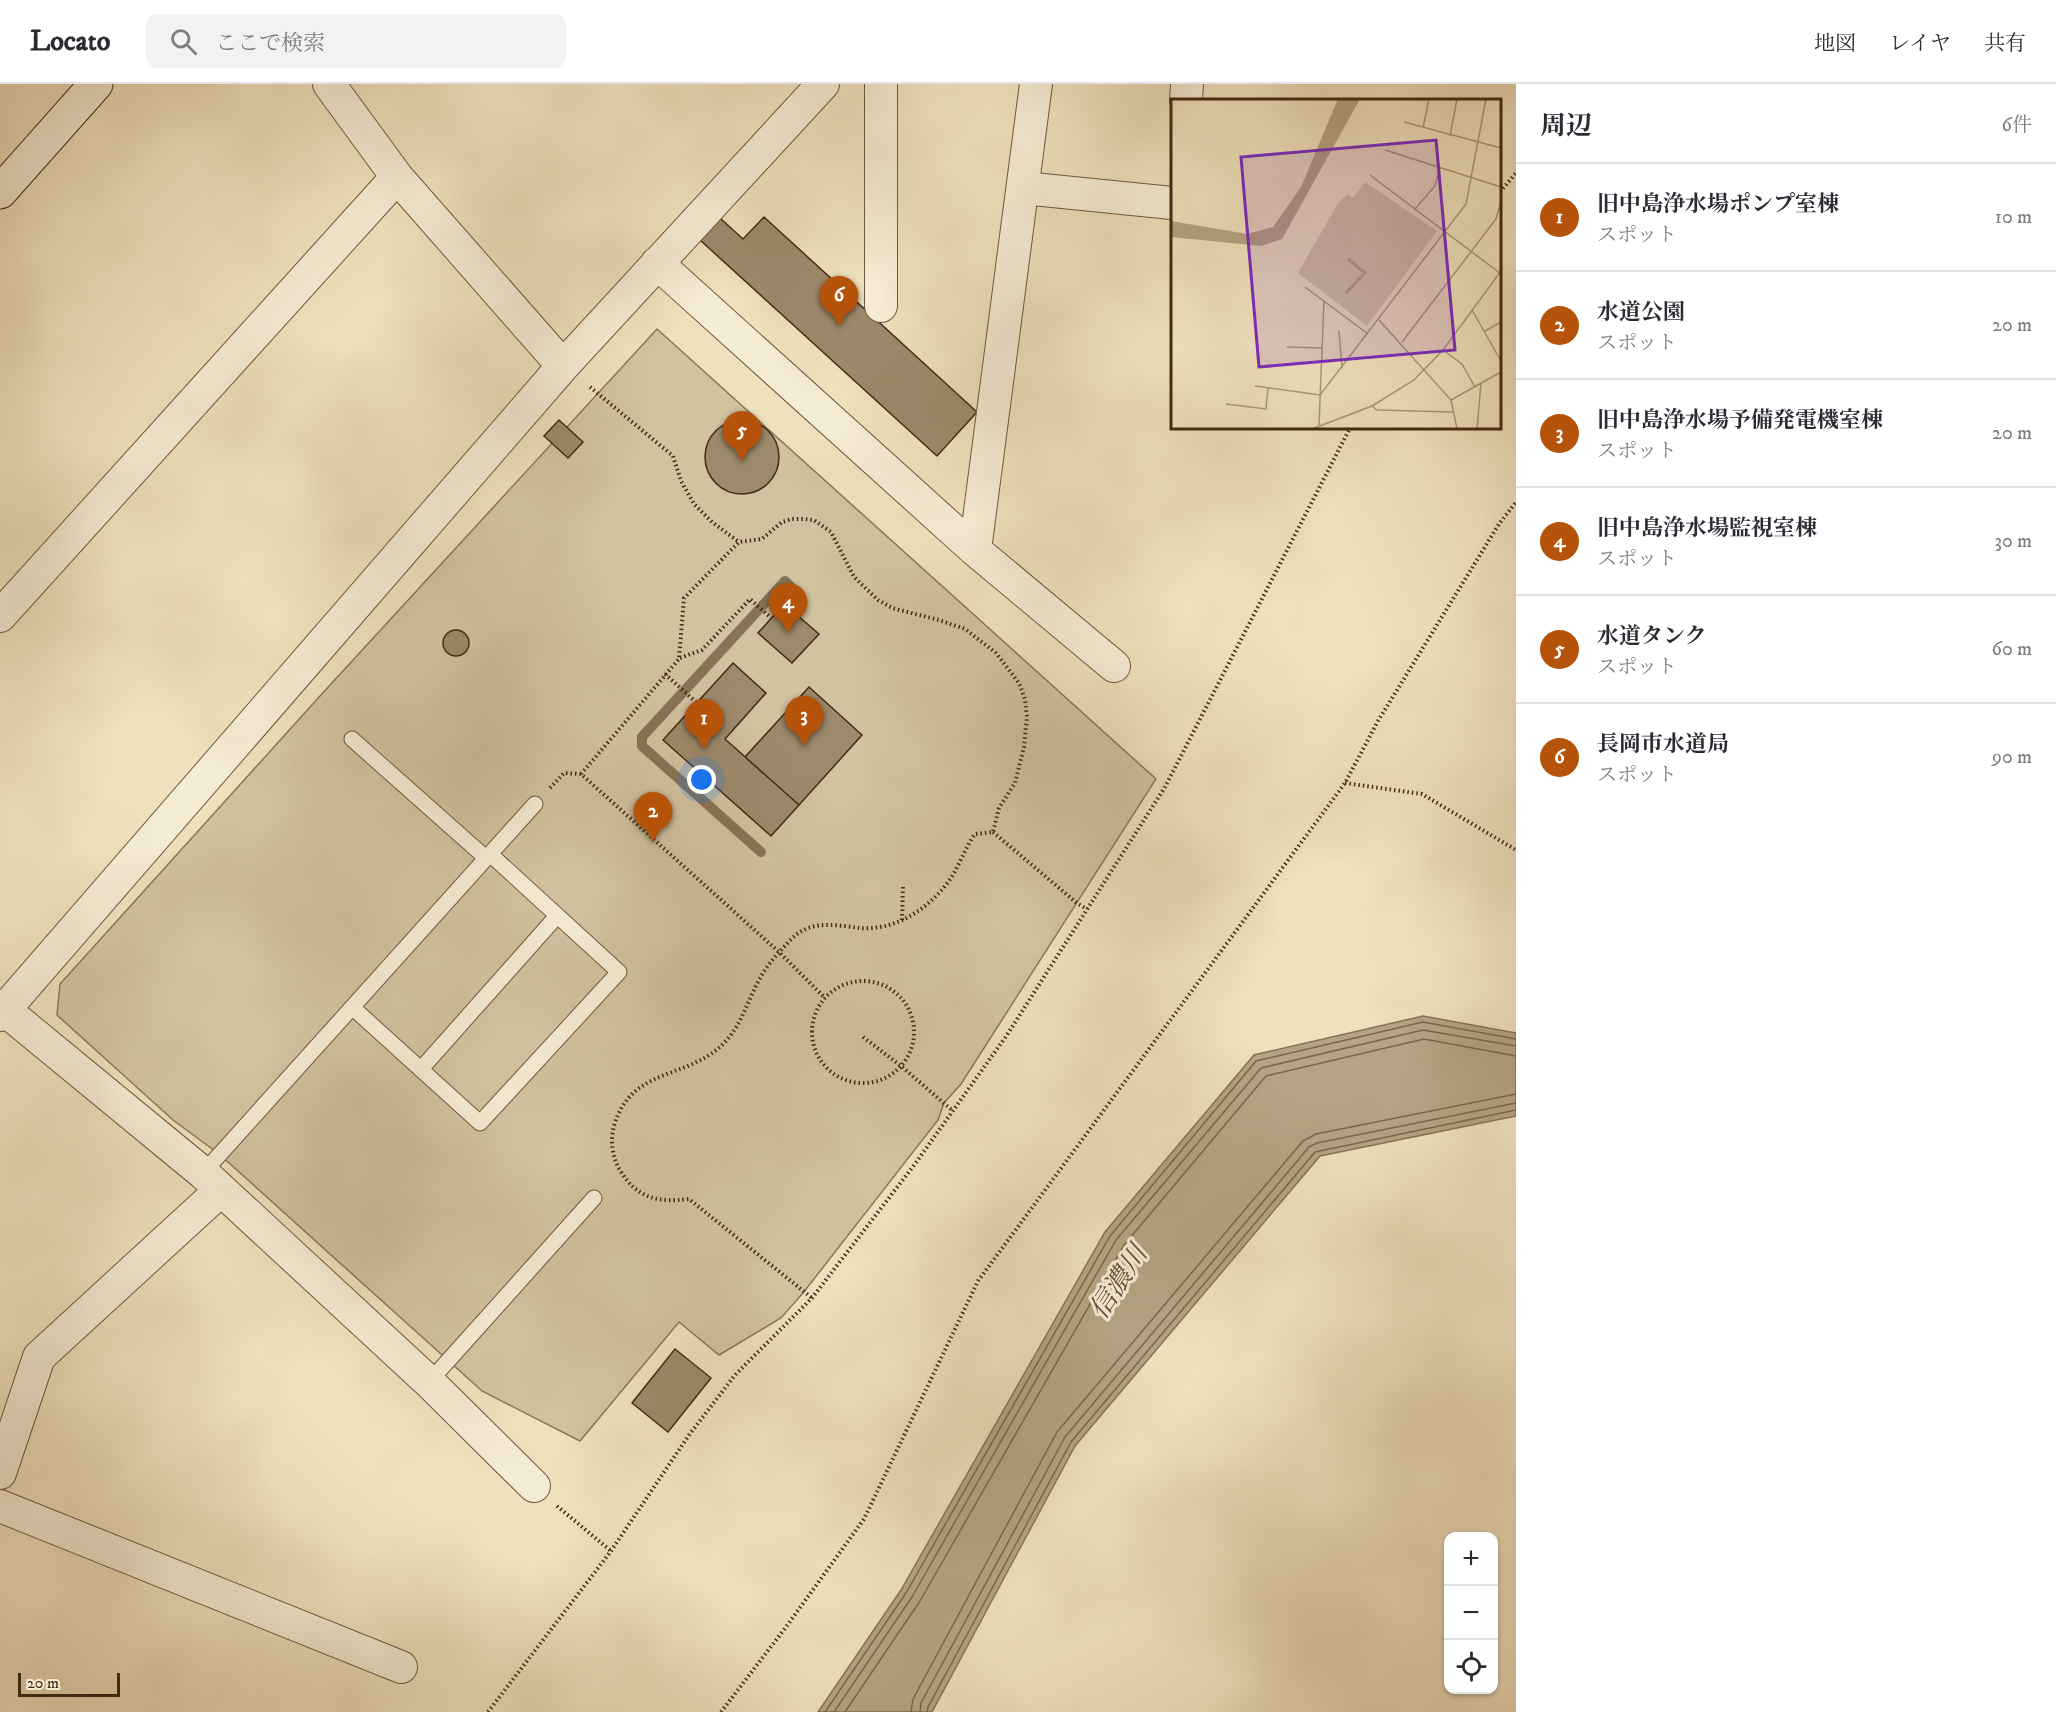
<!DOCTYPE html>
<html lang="ja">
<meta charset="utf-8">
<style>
body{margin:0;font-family:"IM FELL DW Pica","Noto Serif JP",serif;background:#f2f2f3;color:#2b2b33}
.controls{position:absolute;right:18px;bottom:18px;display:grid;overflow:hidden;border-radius:12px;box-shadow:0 2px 4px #0004}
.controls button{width:54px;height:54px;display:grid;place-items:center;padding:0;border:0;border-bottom:2px solid #e1e1e2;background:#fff;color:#2b2b33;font:30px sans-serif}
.scale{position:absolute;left:18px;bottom:15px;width:102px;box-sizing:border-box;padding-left:6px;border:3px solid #442a12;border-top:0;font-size:16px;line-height:21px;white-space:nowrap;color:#442a12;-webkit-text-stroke:4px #f5ecd4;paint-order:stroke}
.you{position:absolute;left:702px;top:696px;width:21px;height:21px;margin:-15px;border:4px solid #fff;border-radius:50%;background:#1a73e8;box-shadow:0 0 0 9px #1a73e833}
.badge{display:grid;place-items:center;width:39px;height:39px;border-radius:50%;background:#b45309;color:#fff;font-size:20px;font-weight:700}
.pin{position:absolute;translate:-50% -50px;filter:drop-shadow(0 2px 3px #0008)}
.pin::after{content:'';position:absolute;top:32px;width:21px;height:18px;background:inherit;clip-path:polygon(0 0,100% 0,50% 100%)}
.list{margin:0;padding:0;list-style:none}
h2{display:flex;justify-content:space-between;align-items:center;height:78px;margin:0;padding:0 24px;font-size:26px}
h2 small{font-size:20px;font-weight:400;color:#7c7c81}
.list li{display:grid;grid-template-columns:39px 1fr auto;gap:18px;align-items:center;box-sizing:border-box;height:108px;padding:0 24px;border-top:2px solid #e1e1e2}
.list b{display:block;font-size:22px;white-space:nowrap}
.list p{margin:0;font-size:20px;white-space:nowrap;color:#7c7c81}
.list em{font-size:20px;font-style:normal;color:#7c7c81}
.icon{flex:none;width:33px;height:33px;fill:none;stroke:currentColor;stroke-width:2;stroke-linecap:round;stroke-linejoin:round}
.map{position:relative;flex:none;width:1516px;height:1628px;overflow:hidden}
header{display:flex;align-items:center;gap:36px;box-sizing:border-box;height:84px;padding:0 30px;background:#fff;border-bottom:2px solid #e1e1e2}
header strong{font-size:28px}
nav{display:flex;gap:33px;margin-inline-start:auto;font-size:21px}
.search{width:420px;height:54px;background:#f2f2f3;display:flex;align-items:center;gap:15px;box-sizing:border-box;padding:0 21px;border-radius:12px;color:#7c7c81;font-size:22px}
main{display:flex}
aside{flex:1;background:#fff}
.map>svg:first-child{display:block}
.green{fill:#d2c2a0;stroke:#8b7659;stroke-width:1.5}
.water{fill:#b5a383;stroke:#887356;stroke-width:1.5}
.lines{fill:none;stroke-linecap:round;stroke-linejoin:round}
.shore{stroke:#7c664a;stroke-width:1.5}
.stream{stroke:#887356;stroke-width:10}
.building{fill:#9d896b;stroke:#442a12;stroke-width:1.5}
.lane-casing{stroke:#6f583d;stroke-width:17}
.street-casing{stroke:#6f583d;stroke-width:34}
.secondary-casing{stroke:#442a12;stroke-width:35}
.path{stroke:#442a12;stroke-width:4;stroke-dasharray:1.5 3;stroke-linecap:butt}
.lane{stroke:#f5ecd4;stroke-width:15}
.street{stroke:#f5ecd4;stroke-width:32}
.secondary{stroke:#f5ecd4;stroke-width:33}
.labels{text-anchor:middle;stroke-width:6;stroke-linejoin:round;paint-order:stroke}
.water-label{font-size:27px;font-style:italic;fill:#664e34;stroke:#f5ecd4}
.inset-river{fill:none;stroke:#b5a383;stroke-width:3}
.inset-road{fill:none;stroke:#ab9879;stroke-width:1.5}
.view{fill:#7b2cbf;fill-opacity:0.15;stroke:#7b2cbf;stroke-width:3}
.inset-edge{fill:none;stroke:#442a12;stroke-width:3}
</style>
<header>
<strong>Locato</strong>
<div class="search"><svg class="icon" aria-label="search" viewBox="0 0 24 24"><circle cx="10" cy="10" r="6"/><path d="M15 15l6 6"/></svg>ここで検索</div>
<nav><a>地図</a><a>レイヤ</a><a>共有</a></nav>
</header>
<main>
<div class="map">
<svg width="1516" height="1628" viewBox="0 0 1516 1628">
<rect width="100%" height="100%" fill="#efe1bd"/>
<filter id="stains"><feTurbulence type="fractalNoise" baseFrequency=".00333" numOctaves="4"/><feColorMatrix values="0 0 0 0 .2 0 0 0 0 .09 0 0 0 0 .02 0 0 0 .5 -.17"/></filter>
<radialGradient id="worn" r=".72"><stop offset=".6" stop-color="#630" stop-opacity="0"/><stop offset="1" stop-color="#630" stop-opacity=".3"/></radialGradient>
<path class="green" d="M657,245L1156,695L961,1000L944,1019L938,1036L803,1209L781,1234L719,1271L679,1238L580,1357L482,1307L219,1070L173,1036L57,931L60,900L320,612Z"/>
<path class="water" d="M1423,932L1516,949V1032L1320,1072L1075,1362L932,1628H818L901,1506L1105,1148L1254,971Z"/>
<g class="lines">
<path class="shore" d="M825,1628L906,1509L1110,1152L1256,977L1423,938L1516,955
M834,1628L912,1513L1116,1156L1261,984L1423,946L1516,962
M845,1628L920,1517L1124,1161L1266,992L1424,955L1516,972
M911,1628L913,1615L1057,1348L1303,1057L1316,1050L1516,1010
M920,1628L921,1619L1065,1353L1309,1063L1317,1059L1516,1019
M927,1628L928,1623L1071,1358L1315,1068L1516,1026"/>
<path class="stream" d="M761,768L642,662V653L785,497L799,511"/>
</g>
<path class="building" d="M764,133L977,328L937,372L700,156L720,134L743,155Z
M705 373a37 37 0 1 1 74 0a37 37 0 1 1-74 0Z
M559,336L583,358L568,374L544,352Z
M784,520L819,550L792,579L758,549Z
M443 559a13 13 0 1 1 26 0a13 13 0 1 1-26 0Z
M733,579L766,609L725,655L799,721L771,752L663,656Z
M809,603L862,651L799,721L745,673Z
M675,1265L711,1294L668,1348L632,1319Z"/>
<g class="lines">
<defs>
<path id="lane" d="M352,655L486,774
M352,923L480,1039L619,888L490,770
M421,985L557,832
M203,1089L535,720
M429,1298L594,1114"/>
<path id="street" d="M329,0L397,93L563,282
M881,0V222
M1186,16L1187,0
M1023,104L1172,119
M657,179L975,466L1114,582
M975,466L1036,0
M0,532L397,93
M0,922L203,1089L429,1298L534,1402
M0,931L563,282L823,0
M0,1389L39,1273L221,1106
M0,1422L401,1583"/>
<path id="secondary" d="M0,108L96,0"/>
</defs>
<use href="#lane" class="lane-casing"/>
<use href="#street" class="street-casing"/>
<use href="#secondary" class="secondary-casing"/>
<path class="path" d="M1500,108L1516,89
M590,303L673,372L681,397L694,420L712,438L739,458
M680,574L702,566L750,515L771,534
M665,590L697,619
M581,690L679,575L684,514L739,458L762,455L782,438L792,435H803L814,436L831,448L854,493L878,516L892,524L939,536L965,545L996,569L1019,599L1025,615L1027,633L1024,663L1015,699L999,724L993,748L975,750C965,764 960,780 951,794C931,823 897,847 860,844C842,842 819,837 802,847C794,851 788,859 782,865C774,874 766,883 760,894C748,915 742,940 725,958C688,997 632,981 614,1042C610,1056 612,1073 620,1086C636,1114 658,1119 689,1115L812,1214
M1345,699L1422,710L1516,766
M550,704L564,689L581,690L779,868L825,914
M993,748L1078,820L1087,825
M902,836L903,802
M812 948a51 51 0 1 1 102 0a51 51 0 1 1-102 0Z
M863,953L901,982L953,1027
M557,1422L611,1467
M488,1628L611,1467L689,1351L735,1291L812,1214L915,1080L1007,951L1165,703L1350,344
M721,1628L786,1543L864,1435L978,1197L1345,699L1378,637L1499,440L1516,418"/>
<use href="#lane" class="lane"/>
<use href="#street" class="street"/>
<use href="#secondary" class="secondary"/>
</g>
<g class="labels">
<g class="water-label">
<text transform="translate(1118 1198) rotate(-57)" y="9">信濃川</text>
</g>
</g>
<g transform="translate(1171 15)">
<rect width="330" height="330" fill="#efe1bd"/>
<path d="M194,83L266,132L196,227L127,174L167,104L177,95L182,99Z" fill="#d2c2a0"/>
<path d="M167,0H189L111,140L90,147L0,138V122L76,135L102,128L130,88Z" fill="#b5a383"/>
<path class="inset-river" d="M175,194L194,174L177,160"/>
<path class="inset-road" d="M233,23L330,49M252,29L258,0M279,37L286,0M214,51L330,88M199,76L330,175M243,111L264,87L269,68M134,188L197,235M301,211L330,262M208,221L280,301L286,330M168,232L171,269M314,232L330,223M231,243L325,120L330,103M116,248L151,249M272,251L291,265L304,288M84,287L149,296M149,296L295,105L315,0M280,301L330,273M55,305L95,310L97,289M201,307L206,311L283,313M148,326L153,202M141,330L201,307L243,281L272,251L330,172M306,330L310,284"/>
<path class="view" d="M265,41L284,251L88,268L70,58Z"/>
<rect width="330" height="330" class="inset-edge"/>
</g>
<rect width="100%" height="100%" filter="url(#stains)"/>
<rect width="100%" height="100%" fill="url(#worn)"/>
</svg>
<div class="controls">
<button>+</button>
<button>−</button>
<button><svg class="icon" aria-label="locate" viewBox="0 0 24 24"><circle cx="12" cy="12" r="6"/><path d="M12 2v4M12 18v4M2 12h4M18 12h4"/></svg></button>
</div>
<div class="scale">20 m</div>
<div class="you"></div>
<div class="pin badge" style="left:704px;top:665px">1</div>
<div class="pin badge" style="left:653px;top:758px">2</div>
<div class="pin badge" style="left:804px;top:662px">3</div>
<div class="pin badge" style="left:788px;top:549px">4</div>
<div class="pin badge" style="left:742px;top:377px">5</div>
<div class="pin badge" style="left:839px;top:242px">6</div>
</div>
<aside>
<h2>周辺<small>6件</small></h2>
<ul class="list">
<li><span class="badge">1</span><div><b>旧中島浄水場ポンプ室棟</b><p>スポット</p></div><em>10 m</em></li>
<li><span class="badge">2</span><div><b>水道公園</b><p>スポット</p></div><em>20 m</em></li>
<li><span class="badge">3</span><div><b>旧中島浄水場予備発電機室棟</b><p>スポット</p></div><em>20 m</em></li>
<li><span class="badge">4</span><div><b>旧中島浄水場監視室棟</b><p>スポット</p></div><em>30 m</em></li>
<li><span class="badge">5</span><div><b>水道タンク</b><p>スポット</p></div><em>60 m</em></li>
<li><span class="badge">6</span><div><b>長岡市水道局</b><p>スポット</p></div><em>90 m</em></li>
</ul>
</aside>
</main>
